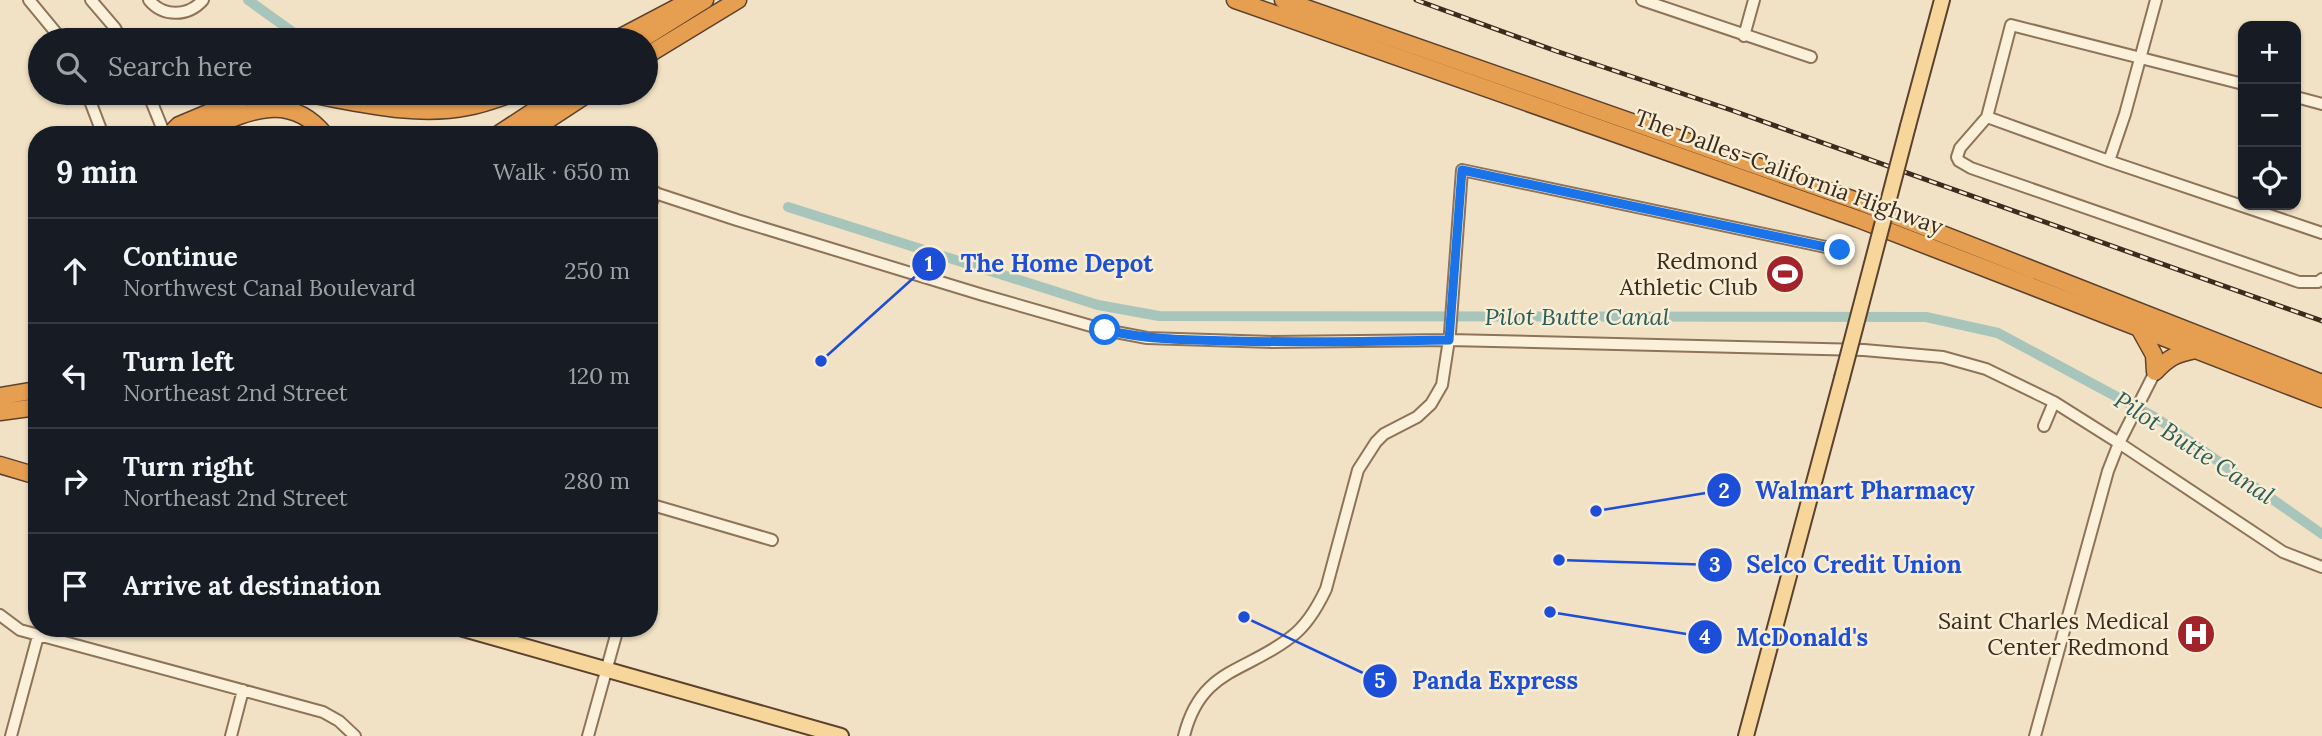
<!DOCTYPE html>
<meta charset="utf-8">
<style>
body{margin:0;font-family:Lora,serif;background:#242831;color:#f1f3f6}
.controls{position:absolute;right:21px;top:21px;display:grid;overflow:hidden;border-radius:14px;box-shadow:0 2px 5px #0004}
.controls button{width:63px;height:63px;display:grid;place-items:center;padding:0;border:0;border-bottom:2px solid #363941;background:#171b24;color:#f1f3f6;font:35px sans-serif}
.stop{position:absolute;width:21px;height:21px;margin:-16px;border:5px solid #1a73e8;border-radius:50%;background:#fff}
.stop.end{background:#1a73e8;border-color:#fff;box-shadow:0 2px 7px #0008}
.list{margin:0;padding:0;list-style:none}
h2{display:flex;justify-content:space-between;align-items:center;height:91px;margin:0;padding:0 28px;font-size:30px}
h2 small{font-size:23px;font-weight:400;color:#9ea1a6}
.list li{display:grid;grid-template-columns:46px 1fr auto;gap:21px;align-items:center;box-sizing:border-box;height:105px;padding:0 28px;border-top:2px solid #363941}
.list b{display:block;font-size:26px;white-space:nowrap}
.list p{margin:0;font-size:23px;white-space:nowrap;color:#9ea1a6}
.list em{font-size:23px;font-style:normal;color:#9ea1a6}
.icon{flex:none;width:38px;height:38px;fill:none;stroke:currentColor;stroke-width:2;stroke-linecap:round;stroke-linejoin:round}
.map{position:relative;flex:none;width:2322px;height:736px;overflow:hidden}
.search{position:absolute;background:#171b24;box-shadow:0 2px 5px #0004;left:28px;top:28px;width:630px;height:77px;display:flex;align-items:center;gap:18px;box-sizing:border-box;padding:0 24px;border-radius:38px;color:#9ea1a6;font-size:26px}
.panel{position:absolute;background:#171b24;box-shadow:0 2px 5px #0004;left:28px;top:126px;width:630px;height:511px;border-radius:28px}
.map>svg:first-child{display:block}
.lines{fill:none;stroke-linecap:round;stroke-linejoin:round}
.canal{stroke:#a7c5bb;stroke-width:10}
.minor-casing{stroke:#8e7359;stroke-width:14}
.major-casing{stroke:#5c412e;stroke-width:18}
.highway-casing{stroke:#5c412e;stroke-width:19}
.minor{stroke:#fbf0d9;stroke-width:10}
.major{stroke:#f7d69b;stroke-width:14}
.highway{stroke:#e69e50;stroke-width:16}
.rail-casing{stroke:#3d2c1e;stroke-width:5}
.rail{stroke:#f8edd5;stroke-width:2.5;stroke-dasharray:8;stroke-linecap:butt}
.major-bridge-casing{stroke:#5c412e;stroke-width:18;stroke-linecap:butt}
.major-bridge{stroke:#f7d69b;stroke-width:14}
.route{stroke:#1a73e8;stroke-width:9}
.labels{text-anchor:middle;stroke-width:5;stroke-linejoin:round;paint-order:stroke}
.street-label{font-size:23px;fill:#3d2c1e;stroke:#f8edd5}
.poi-label{font-size:23px;fill:#3d2c1e;stroke:#f8edd5;text-anchor:end}
.water-label{font-size:24px;font-style:italic;fill:#2c5e59;stroke:#f8edd5}
.leader{fill:none;stroke:#1d4ed8;stroke-width:2.5}
.callout-dot{fill:#1d4ed8;stroke:#f8edd5;stroke-width:2.5}
.mark-label{font-size:21px;text-anchor:middle;font-weight:bold;fill:#fff}
.callout-label{font-size:24px;text-anchor:middle;font-weight:bold;fill:#1d4ed8;stroke:#f8edd5;stroke-width:5;stroke-linejoin:round;paint-order:stroke}
</style>
<div class="map">
<svg width="2322" height="736" viewBox="0 0 2322 736">
<rect width="100%" height="100%" fill="#f2e2c5"/>
<g class="lines">
<path class="canal" d="M248,0L304,40
M788,207L1098,305L1159,316L1926,317L1998,333L2158,419L2322,534"/>
<defs>
<path id="minor" d="M29,0L62,40
M91,0L115,28L121,40
M149,0C163,17 188,17 203,0
M1642,0L1811,57
M1744,36L1754,0
M2243,84L2011,25L1987,117L1960,148L1957,157L1959,161L1971,168L2299,282H2318L2322,279
M87,93L103,135
M148,93L165,135
M2296,97L2322,104
M1987,117L2109,161L2322,233
M2109,161L2125,114L2156,0
M649,191L737,220L983,295L1105,330L1147,338L1273,342L1449,340L1780,348L1864,350L1943,357L1986,369L2054,402L2119,443L2283,552L2322,567
M649,210L655,192
M2044,426L2054,402
M649,504L772,540
M0,615L20,630L323,712L339,721L355,736
M11,736L38,636
M231,736L243,690
M588,736L618,628
M1184,736C1201,668 1245,673 1291,637C1306,626 1318,606 1326,589L1358,470L1376,442L1384,434L1417,417L1431,404L1442,385L1450,333L1462,170L1840,250
M2035,736L2108,471L2119,443L2155,372"/>
<path id="major" d="M1908,126L1942,0
M460,628L841,736
M1746,736L1842,378"/>
<path id="highway" d="M1235,0L1858,219L2322,399
M1283,0L1863,203L2322,383
M615,40L691,0
M641,40L705,0
M646,56L738,0
M303,93C356,102 414,118 468,107C484,104 500,98 514,93
M169,135L179,125L255,93
M194,135C239,116 287,87 325,135
M497,135L561,93
M525,135L589,93
M2139,328L2154,355L2155,372
M2155,372C2169,357 2176,354 2196,350
M0,396L37,390
M0,412L37,407
M0,465L37,476"/>
</defs>
<use href="#minor" class="minor-casing"/>
<use href="#major" class="major-casing"/>
<use href="#highway" class="highway-casing"/>
<use href="#minor" class="minor"/>
<use href="#major" class="major"/>
<use href="#highway" class="highway"/>
<defs>
<path id="rail" d="M1416,0L1556,51L1731,110L2322,321"/>
</defs>
<use href="#rail" class="rail-casing"/>
<use href="#rail" class="rail"/>
<defs>
<path id="major-bridge" d="M1842,378L1908,126"/>
</defs>
<use href="#major-bridge" class="major-bridge-casing"/>
<use href="#major-bridge" class="major-bridge"/>
</g>
<g class="lines">
<path class="route" d="M1105,330C1148,340 1190,340 1234,341C1305,343 1377,341 1449,340L1462,170L1840,250"/>
</g>
<defs>
<symbol id="stadium-disc" viewBox="-11 -11 22 22"><circle r="9.5" fill="#a2242a" stroke="#f8edd5"/><path d="M0-5a6.5 5 0 1 0 0 10a6.5 5 0 1 0 0-10ZM-3.5-1.8h7v3.6h-7Z" fill="#fff"/></symbol>
<symbol id="hospital-disc" viewBox="-11 -11 22 22"><circle r="9.5" fill="#a2242a" stroke="#f8edd5"/><path d="M-5-5h3v3.5h4V-5h3V5h-3V1.5h-4V5h-3Z" fill="#fff"/></symbol>
</defs>
<g fill-rule="evenodd">
<use href="#stadium-disc" x="1763" y="252" width="44" height="44"/>
<use href="#hospital-disc" x="2174" y="612" width="44" height="44"/>
</g>
<g class="labels">
<g class="street-label">
<text transform="translate(1789 172) rotate(20)" y="8">The Dalles-California Highway</text>
</g>
<g class="poi-label">
<text x="1758" y="269">Redmond<tspan x="1758" dy="26">Athletic Club</tspan></text>
<text x="2169" y="629">Saint Charles Medical<tspan x="2169" dy="26">Center Redmond</tspan></text>
</g>
<g class="water-label">
<text x="1577" y="325">Pilot Butte Canal</text>
<text transform="translate(2194 448) rotate(33)" y="8">Pilot Butte Canal</text>
</g>
</g>
<path class="leader" d="M821 361L929 264M1596 511L1724 490M1559 560L1715 565M1550 612L1705 637M1244 617L1380 681"/>
<g class="callout-dot">
<circle cx="821" cy="361" r="7"/>
<circle cx="1596" cy="511" r="7"/>
<circle cx="1559" cy="560" r="7"/>
<circle cx="1550" cy="612" r="7"/>
<circle cx="1244" cy="617" r="7"/>
<circle cx="929" cy="264" r="18"/>
<circle cx="1724" cy="490" r="18"/>
<circle cx="1715" cy="565" r="18"/>
<circle cx="1705" cy="637" r="18"/>
<circle cx="1380" cy="681" r="18"/>
</g>
<g class="mark-label">
<text x="929" y="271">1</text>
<text x="1724" y="498">2</text>
<text x="1715" y="572">3</text>
<text x="1705" y="644">4</text>
<text x="1380" y="688">5</text>
</g>
<g class="callout-label">
<text x="1057" y="272">The Home Depot</text>
<text x="1865" y="499">Walmart Pharmacy</text>
<text x="1854" y="573">Selco Credit Union</text>
<text x="1802" y="646">McDonald's</text>
<text x="1495" y="689">Panda Express</text>
</g>
</svg>
<div class="controls">
<button>+</button>
<button>−</button>
<button><svg class="icon" aria-label="locate" viewBox="0 0 24 24"><circle cx="12" cy="12" r="6"/><path d="M12 2v4M12 18v4M2 12h4M18 12h4"/></svg></button>
</div>
<div class="stop" style="left:1105px;top:330px"></div>
<div class="stop end" style="left:1840px;top:250px"></div>
<div class="search"><svg class="icon" aria-label="search" viewBox="0 0 24 24"><circle cx="10" cy="10" r="6"/><path d="M15 15l6 6"/></svg>Search here</div>
<section class="panel">
<h2>9 min<small>Walk · 650 m</small></h2>
<ul class="list">
<li><svg class="icon" aria-label="ahead" viewBox="0 0 24 24"><path d="M12 20V5M6 11l6-6 6 6"/></svg><div><b>Continue</b><p>Northwest Canal Boulevard</p></div><em>250 m</em></li>
<li><svg class="icon" aria-label="left" viewBox="0 0 24 24"><path d="M17 20v-9H6M10 6l-5 5 5 5"/></svg><div><b>Turn left</b><p>Northeast 2nd Street</p></div><em>120 m</em></li>
<li><svg class="icon" aria-label="right" viewBox="0 0 24 24"><path d="M7 20v-9h11M14 6l5 5-5 5"/></svg><div><b>Turn right</b><p>Northeast 2nd Street</p></div><em>280 m</em></li>
<li><svg class="icon" aria-label="arrive" viewBox="0 0 24 24"><path d="M6 21V4h12l-3 4 3 4H6"/></svg><div><b>Arrive at destination</b></div></li>
</ul>
</section>
</div>
